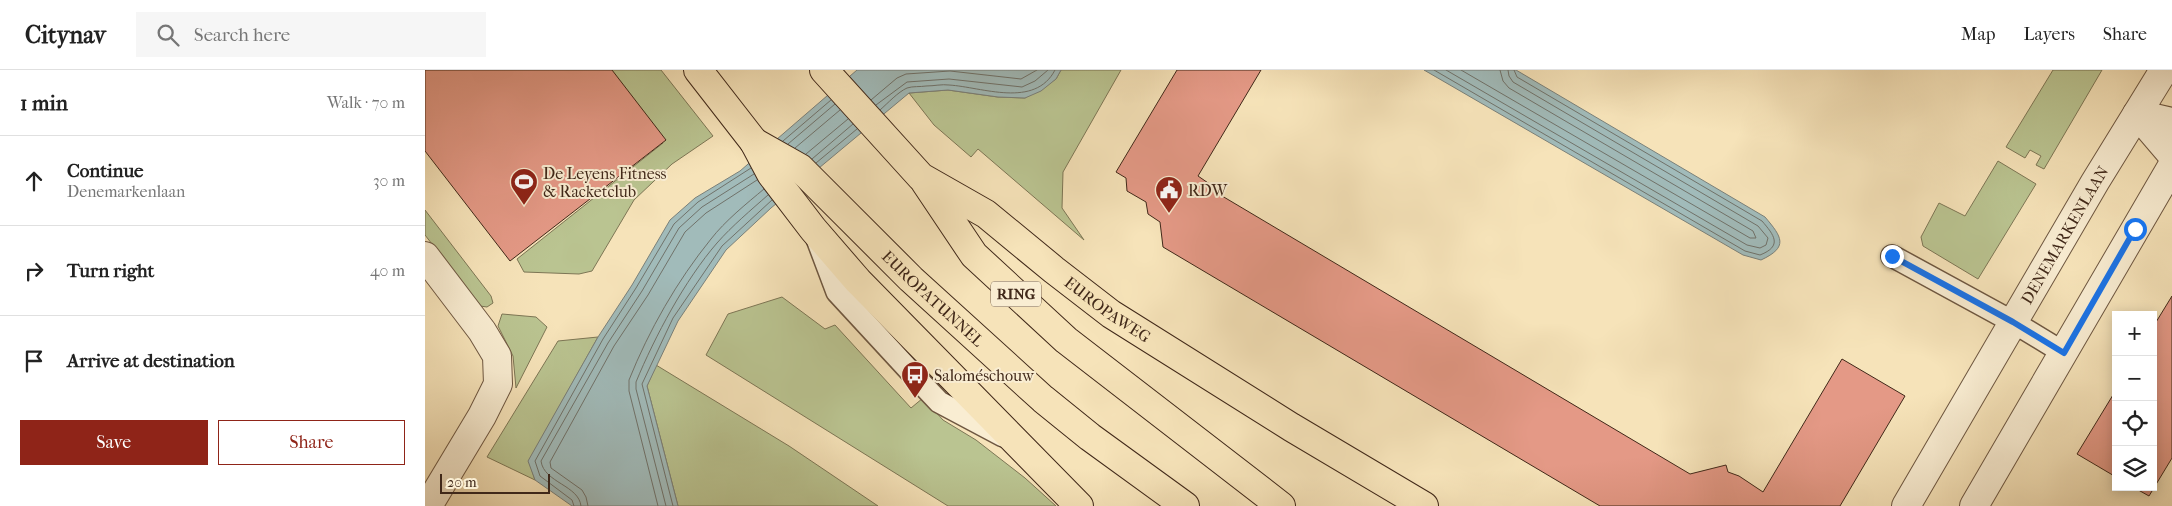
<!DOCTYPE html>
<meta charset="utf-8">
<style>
body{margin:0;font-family:"IM FELL French Canon",serif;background:#f6f6f6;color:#222}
.controls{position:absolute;right:15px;bottom:15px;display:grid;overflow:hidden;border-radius:0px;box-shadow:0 2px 12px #0003}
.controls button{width:45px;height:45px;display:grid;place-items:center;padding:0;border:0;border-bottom:1px solid #e0e0e0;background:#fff;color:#222;font:25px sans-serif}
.scale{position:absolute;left:15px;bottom:12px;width:110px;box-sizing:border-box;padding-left:5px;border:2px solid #402819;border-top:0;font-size:14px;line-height:18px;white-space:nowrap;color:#402819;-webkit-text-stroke:4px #f9edd2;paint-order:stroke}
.stop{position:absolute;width:15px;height:15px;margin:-11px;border:4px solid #1a73e8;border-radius:50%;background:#fff}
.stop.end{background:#1a73e8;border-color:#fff;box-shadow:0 1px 5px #0008}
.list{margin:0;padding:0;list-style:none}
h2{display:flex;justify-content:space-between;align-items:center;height:65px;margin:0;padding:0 20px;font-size:21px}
h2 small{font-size:16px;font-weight:400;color:#767676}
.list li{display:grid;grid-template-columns:32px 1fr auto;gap:15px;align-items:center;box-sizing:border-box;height:90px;padding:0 20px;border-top:1px solid #e0e0e0}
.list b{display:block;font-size:19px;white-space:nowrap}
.list p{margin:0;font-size:16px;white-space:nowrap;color:#767676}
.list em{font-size:16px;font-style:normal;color:#767676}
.actions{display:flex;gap:10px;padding:15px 20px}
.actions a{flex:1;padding:11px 0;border:1px solid #8f2418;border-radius:0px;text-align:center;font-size:18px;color:#8f2418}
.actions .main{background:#8f2418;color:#fff}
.icon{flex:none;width:28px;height:28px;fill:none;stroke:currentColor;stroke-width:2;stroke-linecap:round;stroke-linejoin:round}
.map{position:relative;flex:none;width:1747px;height:436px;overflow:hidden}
header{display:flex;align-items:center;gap:30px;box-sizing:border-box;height:70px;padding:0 25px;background:#fff;border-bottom:1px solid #e0e0e0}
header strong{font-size:24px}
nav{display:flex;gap:28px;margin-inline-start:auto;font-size:18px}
.search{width:350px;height:45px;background:#f6f6f6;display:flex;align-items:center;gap:12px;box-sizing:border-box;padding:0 18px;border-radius:0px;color:#767676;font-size:19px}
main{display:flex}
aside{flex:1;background:#fff}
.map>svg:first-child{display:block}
.green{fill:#bac491;stroke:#7d7655}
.water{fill:#a1bbba;stroke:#7a807a}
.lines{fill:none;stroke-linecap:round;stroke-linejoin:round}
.shore{stroke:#70726a;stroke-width:1}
.building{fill:#e49986;stroke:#402819}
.service-casing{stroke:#6e5741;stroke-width:24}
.minor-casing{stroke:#6e5741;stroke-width:30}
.tertiary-casing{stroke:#6e5741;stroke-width:30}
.primary-casing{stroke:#402819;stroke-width:30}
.service{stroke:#f9edd2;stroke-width:21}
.minor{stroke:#f9edd2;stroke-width:28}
.tertiary{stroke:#f9edd2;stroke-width:28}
.primary{stroke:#f6e3b9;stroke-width:28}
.route{stroke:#1a73e8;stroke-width:6}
.labels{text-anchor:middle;stroke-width:4;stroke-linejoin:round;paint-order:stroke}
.shield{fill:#f9edd2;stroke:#786350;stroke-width:1}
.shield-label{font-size:15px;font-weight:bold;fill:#402819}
.poi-label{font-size:16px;fill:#402819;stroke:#f9edd2;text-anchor:start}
.street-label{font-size:16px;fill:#402819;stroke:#f9edd2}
</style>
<header>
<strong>Citynav</strong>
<div class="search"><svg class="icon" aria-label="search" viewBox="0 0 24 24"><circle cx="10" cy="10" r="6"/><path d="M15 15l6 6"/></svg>Search here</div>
<nav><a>Map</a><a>Layers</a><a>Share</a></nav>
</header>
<main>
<aside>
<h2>1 min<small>Walk · 70 m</small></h2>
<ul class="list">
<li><svg class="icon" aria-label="ahead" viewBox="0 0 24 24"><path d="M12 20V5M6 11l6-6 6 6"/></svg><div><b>Continue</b><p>Denemarkenlaan</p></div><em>30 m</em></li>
<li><svg class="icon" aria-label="right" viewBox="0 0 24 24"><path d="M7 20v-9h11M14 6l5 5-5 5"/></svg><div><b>Turn right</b></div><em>40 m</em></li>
<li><svg class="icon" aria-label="arrive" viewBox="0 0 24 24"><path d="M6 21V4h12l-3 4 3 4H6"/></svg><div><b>Arrive at destination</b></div></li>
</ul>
<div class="actions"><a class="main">Save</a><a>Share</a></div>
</aside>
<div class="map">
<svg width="1747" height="436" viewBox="0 0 1747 436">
<rect width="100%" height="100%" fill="#f6e3b9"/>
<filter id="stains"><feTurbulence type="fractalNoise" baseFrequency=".004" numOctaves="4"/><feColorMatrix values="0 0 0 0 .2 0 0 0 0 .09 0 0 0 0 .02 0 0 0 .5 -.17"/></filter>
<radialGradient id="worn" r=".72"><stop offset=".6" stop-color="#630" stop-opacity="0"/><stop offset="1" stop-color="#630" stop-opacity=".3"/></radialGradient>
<path class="green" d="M184,0H236L288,66L247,94L209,130L167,201L154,204L99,202L92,189L238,73Z
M636,0H696L638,102L637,138L659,170L553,79L546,87L509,55L484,23L523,20L573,27L600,28L631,9Z
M1628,0H1677L1619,99L1611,95L1616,86L1605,80L1600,88L1581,77Z
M1573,91L1611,114L1553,209L1498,176L1496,167L1514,133L1540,146Z
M0,140L66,226L68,233L62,237L55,236L0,165Z
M357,227L400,259L410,255L486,338L498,328L518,350L551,370L600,408L631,436H523L281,285L303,244Z
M77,244L111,247L122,257L91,318L88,286L73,256Z
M173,267L104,391L110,410L62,387L133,271Z
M231,295L364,376L453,436H253L222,316Z"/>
<path class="water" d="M432,0H636L631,9L616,21L600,28L573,27L523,20L484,23L346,138L301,180L253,251L222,316L253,436H147L110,410L103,391L173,267L207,215L245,150L270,128L315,101Z
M999,0H1091L1340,147C1357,167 1364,177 1336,190L1318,185Z"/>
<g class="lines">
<path class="shore" d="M1009,0L1320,181L1335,185C1358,176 1349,165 1337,151L1092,7L1089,0
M1021,0L1322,175L1335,178L1341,175L1343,168L1333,156L1088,12L1084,6L1083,0
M1036,0L1325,168H1331L1328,161L1084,18L1078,11L1075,0
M446,30L472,8L481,4L525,1L596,9L612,0
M451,35L482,12L524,9L597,17L610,11L623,0
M455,40C463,33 473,22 482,18C488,16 495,17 501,16C509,16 517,14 524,15C557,17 610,39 630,0
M358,71L406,30
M363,74L410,34
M370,78L415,40
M381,84L423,49
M387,89L428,54
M391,93L432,59
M149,436L147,430L115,406L110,391L178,269L211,218L249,154L273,132L326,98
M156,436C154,415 119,413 116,391L183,273L217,221L254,158L277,137L329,104
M163,436L161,427L157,420L126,398L125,392L189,276L223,225L260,162L281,143L332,110
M233,436L204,321V310C224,260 252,211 286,169C300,151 321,134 339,119
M241,436L211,319V312C230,266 260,210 292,173C307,156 326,140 343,125
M248,436L217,314L248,248L278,204L297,176L347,130"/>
</g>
<path class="building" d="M0,0H187L241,70L85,191L0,81Z
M752,0H836L773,106L789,117L787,120L1265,404L1301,395L1303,402L1314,406L1338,422L1417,289L1480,326L1415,436H1175L738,177L735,152L723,144L721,132L702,121L701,108L691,102Z
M1747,226V388L1724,426L1708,417H1728V257Z
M1691,320V407L1652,384Z"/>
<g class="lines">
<defs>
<path id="service" d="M392,169L412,222L496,313L514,332L578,366
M1467,186L1588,252L1639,283"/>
<path id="minor" d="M1712,44L1747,85
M1712,44L1747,52
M0,186L57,261L72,286L73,314L57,346L3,436"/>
<g id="tertiary">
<path id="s1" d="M1481,436L1670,112L1739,0"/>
<path d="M1549,436L1747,96"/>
</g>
<g id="primary">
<path d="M273,0L329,72L346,104L388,159L433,211L654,436"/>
<path id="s2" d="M399,0L496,107L561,144L629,200L686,244L866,357L999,436"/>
<path id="s3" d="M329,72L375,98L486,209L618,329L665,367L760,436"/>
<path d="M500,112L549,185L641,270L856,436"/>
</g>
</defs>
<use href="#service" class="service-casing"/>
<use href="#minor" class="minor-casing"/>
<use href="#tertiary" class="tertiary-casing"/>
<use href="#primary" class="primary-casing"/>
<use href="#service" class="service"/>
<use href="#minor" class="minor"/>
<use href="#tertiary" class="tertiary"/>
<use href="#primary" class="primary"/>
</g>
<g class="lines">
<path class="route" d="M1467,186L1588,252L1639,283L1710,159"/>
</g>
<defs>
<symbol id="stadium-pin" viewBox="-11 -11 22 30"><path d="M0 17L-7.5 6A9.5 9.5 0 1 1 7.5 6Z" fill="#8f2418" stroke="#f9edd2"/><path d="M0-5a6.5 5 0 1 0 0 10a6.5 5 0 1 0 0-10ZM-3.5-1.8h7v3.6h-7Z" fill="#fff"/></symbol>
<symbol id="civic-pin" viewBox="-11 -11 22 30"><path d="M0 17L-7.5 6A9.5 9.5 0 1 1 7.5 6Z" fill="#8f2418" stroke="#f9edd2"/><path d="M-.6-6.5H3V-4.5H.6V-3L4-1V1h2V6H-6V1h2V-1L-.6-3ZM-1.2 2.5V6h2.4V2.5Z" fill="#fff"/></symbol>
<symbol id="bus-pin" viewBox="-11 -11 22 30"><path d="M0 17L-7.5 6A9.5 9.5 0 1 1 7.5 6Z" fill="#8f2418" stroke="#f9edd2"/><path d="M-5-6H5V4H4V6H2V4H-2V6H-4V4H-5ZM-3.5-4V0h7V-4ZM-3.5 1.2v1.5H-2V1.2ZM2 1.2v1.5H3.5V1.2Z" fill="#fff"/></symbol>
</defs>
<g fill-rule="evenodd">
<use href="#stadium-pin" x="83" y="96" width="32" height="43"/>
<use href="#civic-pin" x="728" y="104" width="32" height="43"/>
<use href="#bus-pin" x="474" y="289" width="32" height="43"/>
</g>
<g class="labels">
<rect class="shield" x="566" y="211.5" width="50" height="25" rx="4"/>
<g class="shield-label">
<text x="591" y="229">RING</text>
</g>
<g class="poi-label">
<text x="118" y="109">De Leyens Fitness<tspan x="118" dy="18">&amp; Racketclub</tspan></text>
<text x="763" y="126">RDW</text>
<text x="509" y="311">Saloméschouw</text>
</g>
<g class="street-label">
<text dy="6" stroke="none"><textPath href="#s1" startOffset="314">DENEMARKENLAAN</textPath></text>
<text dy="6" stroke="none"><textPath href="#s3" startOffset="239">EUROPATUNNEL</textPath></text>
<text dy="6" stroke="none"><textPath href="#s2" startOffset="374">EUROPAWEG</textPath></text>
</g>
</g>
<rect width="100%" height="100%" filter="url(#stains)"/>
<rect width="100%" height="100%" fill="url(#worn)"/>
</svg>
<div class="controls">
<button>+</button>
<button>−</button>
<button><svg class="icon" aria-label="locate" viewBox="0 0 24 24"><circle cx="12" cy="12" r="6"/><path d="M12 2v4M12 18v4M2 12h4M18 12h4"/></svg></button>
<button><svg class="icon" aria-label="layers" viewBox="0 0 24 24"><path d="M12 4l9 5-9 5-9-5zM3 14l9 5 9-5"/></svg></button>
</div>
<div class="scale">20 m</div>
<div class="stop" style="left:1710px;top:159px"></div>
<div class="stop end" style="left:1467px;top:186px"></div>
</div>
</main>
